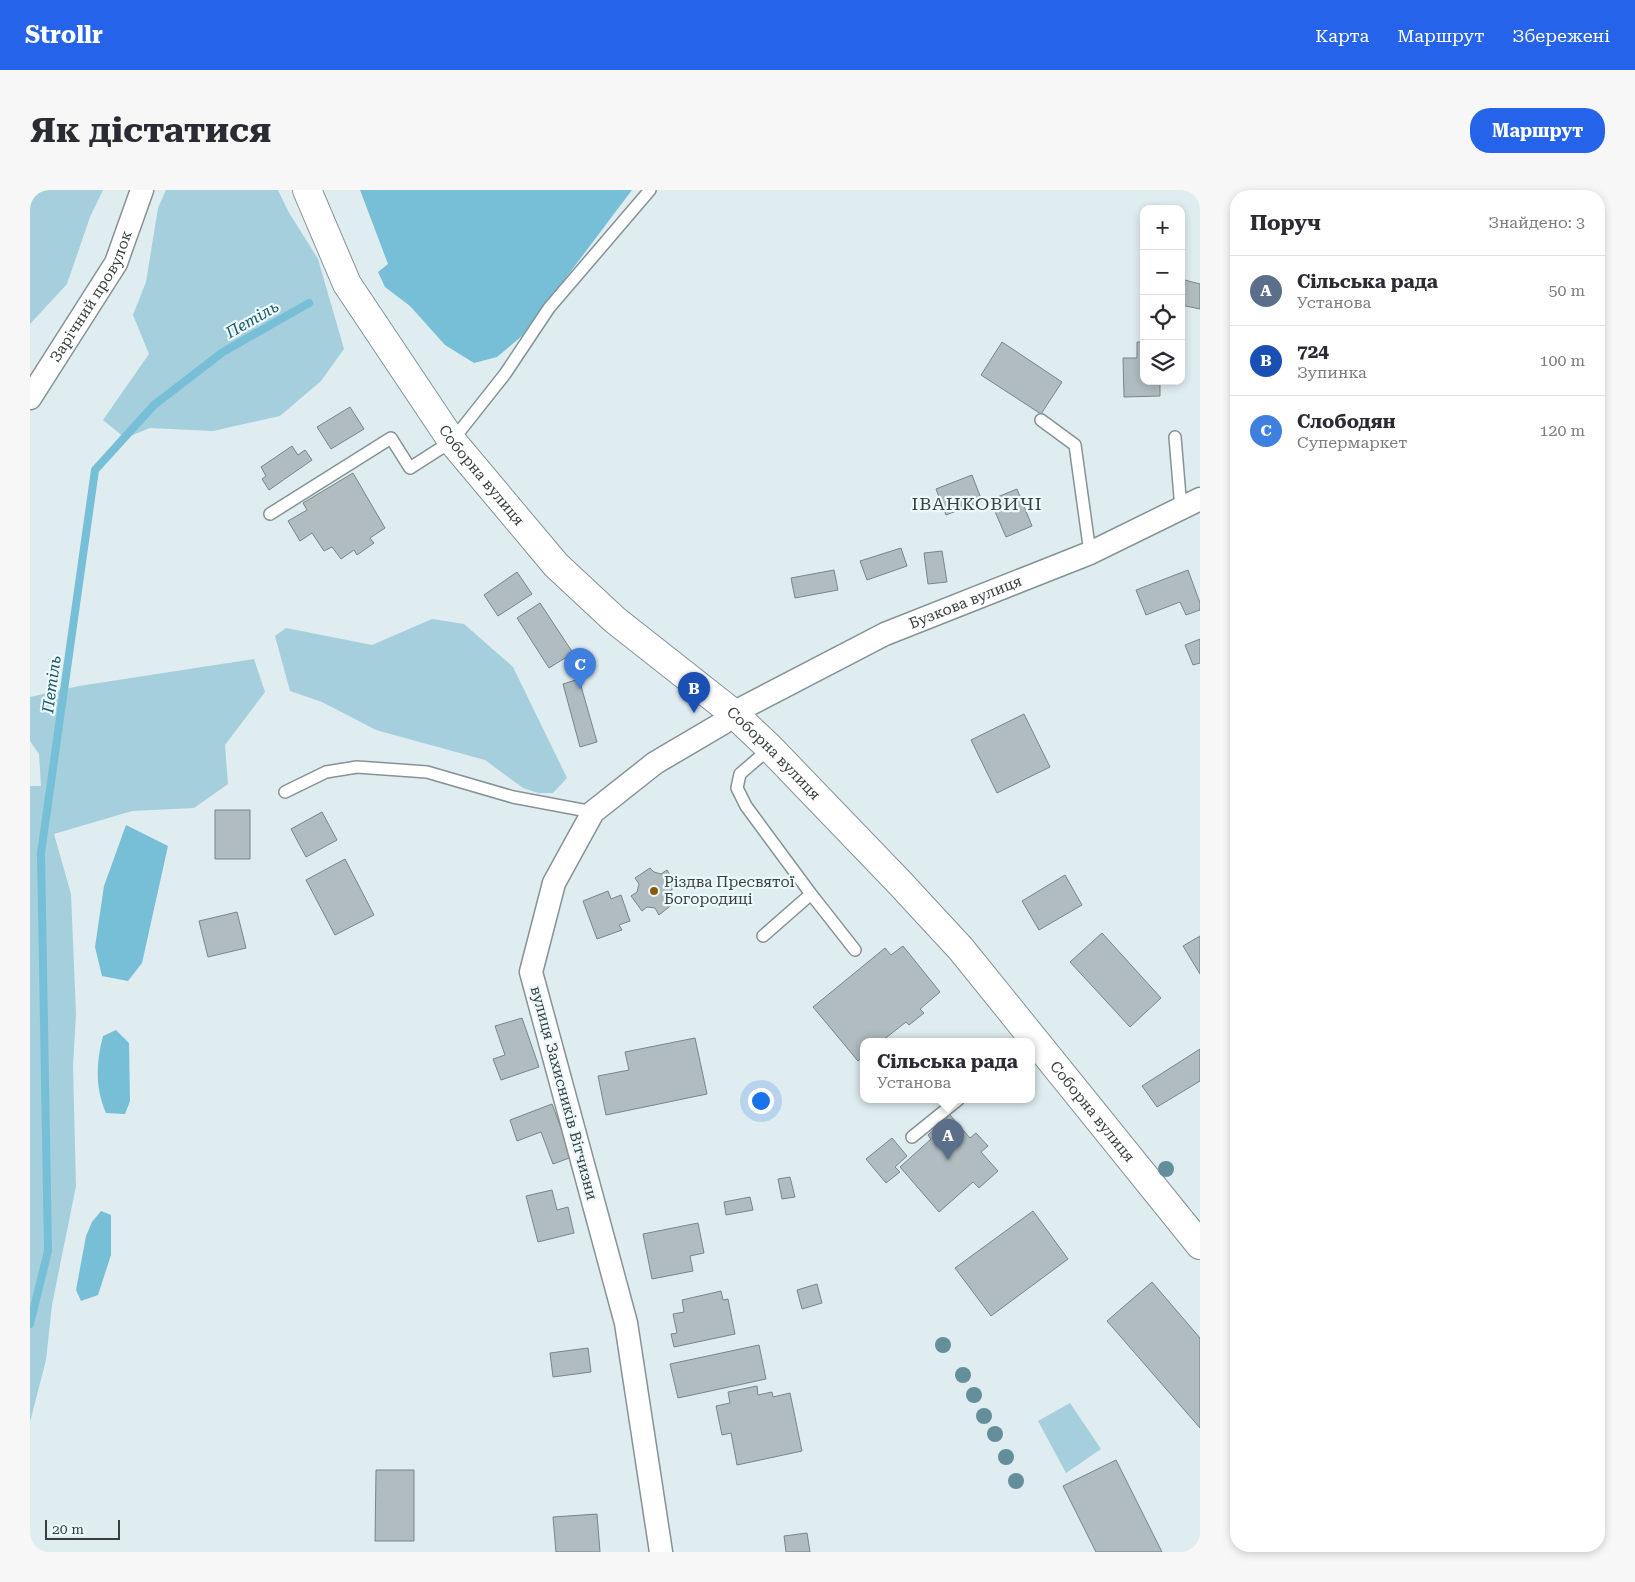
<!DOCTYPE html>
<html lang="uk">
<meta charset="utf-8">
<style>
body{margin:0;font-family:"Roboto Serif",serif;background:#f7f7f7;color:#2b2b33}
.controls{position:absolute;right:15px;top:15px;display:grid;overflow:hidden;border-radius:10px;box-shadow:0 2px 8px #0003}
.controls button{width:45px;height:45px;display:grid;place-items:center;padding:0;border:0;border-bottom:1px solid #e1e1e2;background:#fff;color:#2b2b33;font:25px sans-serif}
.scale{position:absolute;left:15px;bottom:12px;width:75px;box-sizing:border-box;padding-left:5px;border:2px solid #393e3f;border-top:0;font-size:14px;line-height:18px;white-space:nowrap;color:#393e3f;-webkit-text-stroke:4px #ecf9fd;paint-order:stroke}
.you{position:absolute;left:730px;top:910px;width:18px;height:18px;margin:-12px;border:4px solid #fff;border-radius:50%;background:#1a73e8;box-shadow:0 0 0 8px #1a73e833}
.badge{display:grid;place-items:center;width:32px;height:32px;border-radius:50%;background:#2563eb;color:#fff;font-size:16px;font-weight:700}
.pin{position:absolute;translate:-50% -41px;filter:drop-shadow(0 1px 2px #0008)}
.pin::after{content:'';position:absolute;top:26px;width:18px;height:15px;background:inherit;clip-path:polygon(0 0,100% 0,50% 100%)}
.popup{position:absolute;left:830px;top:848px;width:175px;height:65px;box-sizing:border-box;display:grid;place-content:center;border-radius:10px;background:#fff;filter:drop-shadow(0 1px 4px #0005);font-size:16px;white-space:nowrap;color:#7c7c81}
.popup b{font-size:19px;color:#2b2b33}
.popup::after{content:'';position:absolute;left:50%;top:100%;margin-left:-10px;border:10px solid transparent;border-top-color:#fff}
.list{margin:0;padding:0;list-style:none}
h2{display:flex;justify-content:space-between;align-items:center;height:65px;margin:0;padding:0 20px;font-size:21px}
h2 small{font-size:16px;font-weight:400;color:#7c7c81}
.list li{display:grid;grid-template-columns:32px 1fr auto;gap:15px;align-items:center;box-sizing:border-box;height:70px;padding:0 20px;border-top:1px solid #e1e1e2}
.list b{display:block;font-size:19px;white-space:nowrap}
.list p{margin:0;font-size:16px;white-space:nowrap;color:#7c7c81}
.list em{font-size:16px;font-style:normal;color:#7c7c81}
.icon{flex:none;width:28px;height:28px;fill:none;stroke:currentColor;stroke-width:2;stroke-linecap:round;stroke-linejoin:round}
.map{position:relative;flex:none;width:1170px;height:1362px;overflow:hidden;border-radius:20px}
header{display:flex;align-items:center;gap:30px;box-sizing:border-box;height:70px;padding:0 25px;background:#2563eb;color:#fff}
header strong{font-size:24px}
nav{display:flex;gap:28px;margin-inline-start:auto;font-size:18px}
.intro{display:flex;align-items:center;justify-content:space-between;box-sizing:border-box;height:120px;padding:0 30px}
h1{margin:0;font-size:35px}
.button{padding:12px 22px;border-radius:20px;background:#2563eb;color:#fff;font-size:18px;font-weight:700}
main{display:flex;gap:30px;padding:0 30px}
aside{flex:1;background:#fff;border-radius:20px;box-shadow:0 2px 8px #0003}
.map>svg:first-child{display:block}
.green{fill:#a5cfdd}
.water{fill:#77bfd6}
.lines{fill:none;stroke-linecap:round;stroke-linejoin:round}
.stream{stroke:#77bfd6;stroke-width:8}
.building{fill:#b0bcc0;stroke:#7a8589}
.service-casing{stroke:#869296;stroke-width:14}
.minor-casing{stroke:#869296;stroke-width:25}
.tertiary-casing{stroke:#869296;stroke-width:30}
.service{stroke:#fff;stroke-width:11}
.minor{stroke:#fff;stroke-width:22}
.tertiary{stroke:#fff;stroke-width:28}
.tree{fill:#648e99}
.poi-dot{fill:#8d5a07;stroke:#ecf9fd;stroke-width:2}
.labels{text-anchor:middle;stroke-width:4.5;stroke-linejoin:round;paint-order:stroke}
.street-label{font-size:15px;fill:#393e3f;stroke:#ecf9fd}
.poi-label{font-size:15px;fill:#393e3f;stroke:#ecf9fd;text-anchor:start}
.water-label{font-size:16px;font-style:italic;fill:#1b5667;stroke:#ecf9fd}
.quarter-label{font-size:18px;letter-spacing:1px;fill:#393e3f;stroke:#ecf9fd}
</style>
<header>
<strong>Strollr</strong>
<nav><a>Карта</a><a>Маршрут</a><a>Збережені</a></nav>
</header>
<div class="intro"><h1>Як дістатися</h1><a class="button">Маршрут</a></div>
<main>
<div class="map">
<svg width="1170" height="1362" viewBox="0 0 1170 1362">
<rect width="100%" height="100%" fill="#dfecf0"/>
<path class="green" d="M0,0H73L60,27L37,94L0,134Z
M136,0H248L258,21L288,69L314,159L291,191L250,226L183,241L120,238L95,248L73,230L119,164L103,125L116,92L128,18Z
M402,429L434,434L483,477L537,588L523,603H508L493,598L455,570L346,540L292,512L260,501L245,446L256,438L342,455Z
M224,469L235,502L195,555L198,594L164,618L102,621L24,644L41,704L46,824L43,876L46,996L22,1115L16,1170L0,1232V596H11L9,564L0,551V507L49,496Z
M1040,1213L1071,1259L1036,1283L1008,1231Z"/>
<path class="water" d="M330,0H602L492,146L467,167L444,173L415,155L380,116L355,97L348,82L358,74Z
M96,635L138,656L112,773L98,791L72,786L65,757L74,696Z
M86,840L99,853L100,911L95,924L76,923C65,898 66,873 73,846Z
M71,1021L81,1025V1065L68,1105L51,1111L46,1100L56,1046L62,1032Z"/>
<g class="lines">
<path class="stream" d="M0,1134L18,1061L11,663L65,280L124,215L193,162L279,113"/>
</g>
<path class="building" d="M1151,89L1170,94V119L1151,115Z
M972,152L1032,192L1011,224L951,185Z
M1107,152H1114V191H1130V206L1094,207L1093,168H1107Z
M320,217L334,239L301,259L287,237Z
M262,256L268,265L275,260L282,270L239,300L232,289L236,286L231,277Z
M323,283L355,338L340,348L344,353L327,365L324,360L311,369L302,357L294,361L282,343L270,351L258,331L277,320L273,313Z
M942,285L952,311L916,325L906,299Z
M987,299L1002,336L976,347L960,310Z
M871,358L877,376L837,390L830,371Z
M912,361L917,392L898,394L894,363Z
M804,380L808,400L765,408L761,388Z
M1158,380L1170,413V420L1156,425L1150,412L1116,425L1106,400Z
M487,382L502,404L468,426L454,405Z
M510,413L543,463L519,478L487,428Z
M1170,449V473L1163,475L1155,455Z
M549,489L567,552L550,557L533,494Z
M994,524L1020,577L967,603L941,550Z
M185,620H220V669H185Z
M292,622L307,650L276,667L261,639Z
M315,669L344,725L305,745L276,690Z
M620,678L624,682L631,684L637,680L647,696L641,700V708L644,713L629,725L625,718L617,717L612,721L601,706L607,702L609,694L605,688Z
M1035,685L1052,715L1009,740L992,711Z
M578,701L581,709L591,705L600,731L589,735L592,740L567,749L553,711Z
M207,722L216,758L178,767L169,731Z
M1072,743L1131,808L1100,837L1040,772Z
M1170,746V784L1153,756Z
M873,756L910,802L890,819L894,823L879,835L876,832L852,851H834V866L828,871L783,817L855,758L861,765Z
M492,828L509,877L471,890L463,869L475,865L465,836Z
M665,848L677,904L576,925L568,886L599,880L595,862Z
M1170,859V891L1127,917L1112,896Z
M522,914L542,967L523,974L511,942L487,951L480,930Z
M920,925L940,948L946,943L958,956L951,962L968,981L949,998L943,992L909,1022L870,977L901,949L898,945Z
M862,948L877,966L865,977L870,982L856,993L836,969Z
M760,987L765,1007L752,1009L748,989Z
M522,1000L527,1020L538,1017L544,1043L508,1052L496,1006Z
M720,1007L723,1020L696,1025L694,1012Z
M1003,1021L1038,1069L961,1126L925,1078Z
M668,1033L674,1063L660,1066L663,1081L622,1089L613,1044Z
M1122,1092L1170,1148V1238L1077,1131Z
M787,1094L792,1113L772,1119L767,1100Z
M691,1101L693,1110L698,1109L705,1144L644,1157L641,1144L647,1143L643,1124L654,1122L652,1110Z
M729,1155L736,1189L648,1208L640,1174Z
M558,1158L561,1182L523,1187L520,1163Z
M727,1196L728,1205L742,1202L743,1207L760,1203L772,1261L707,1275L701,1243L692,1245L686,1216L700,1213L698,1202Z
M1086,1270L1132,1362H1066L1033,1296Z
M346,1280H384V1351H345Z
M567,1324L570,1362H526L523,1327Z
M777,1343L780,1362H756L754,1346Z"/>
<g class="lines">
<defs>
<path id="service" d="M1011,230L1045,255L1060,363
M1145,247L1151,319
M240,324L361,248L380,278L422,251L475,184L519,118L620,0
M740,558L710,584L707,598L716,616L781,704L825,760
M255,602L296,582L327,577L397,582L483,607L563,622
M733,746L781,704
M882,947L929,909"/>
<g id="minor">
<path id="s1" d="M0,208L86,73L112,0"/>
<path id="s2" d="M631,1362L596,1133L501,782L524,693L563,622L625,573L693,533L703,523L855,444L1060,363L1170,309"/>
</g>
<g id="tertiary">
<path id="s3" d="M277,0L317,94L422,251L526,375L585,430L703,523L740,558L869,692L931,759L1170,1055"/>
</g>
</defs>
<use href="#service" class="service-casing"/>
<use href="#minor" class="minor-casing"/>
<use href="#tertiary" class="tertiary-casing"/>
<use href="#service" class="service"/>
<use href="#minor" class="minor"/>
<use href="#tertiary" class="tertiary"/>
</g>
<g class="tree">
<circle cx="1136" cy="979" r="8"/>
<circle cx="913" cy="1155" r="8"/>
<circle cx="933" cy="1185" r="8"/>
<circle cx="944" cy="1205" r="8"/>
<circle cx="954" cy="1226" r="8"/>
<circle cx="965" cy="1244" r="8"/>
<circle cx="976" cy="1267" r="8"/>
<circle cx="986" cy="1291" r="8"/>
</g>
<circle class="poi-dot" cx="624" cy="701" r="5"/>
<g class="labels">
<g class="street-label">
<text dy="5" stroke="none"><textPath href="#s1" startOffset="119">Зарічний провулок</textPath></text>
<text dy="5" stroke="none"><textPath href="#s3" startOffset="336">Соборна вулиця</textPath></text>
<text dy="5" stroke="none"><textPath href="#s2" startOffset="1198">Бузкова вулиця</textPath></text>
<text dy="5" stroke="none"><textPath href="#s3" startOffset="741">Соборна вулиця</textPath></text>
<text transform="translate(534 903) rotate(75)" y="5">вулиця Захисників Вітчизни</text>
<text dy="5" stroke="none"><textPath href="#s3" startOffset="1221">Соборна вулиця</textPath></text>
</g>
<g class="poi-label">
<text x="634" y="697">Різдва Пресвятої<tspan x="634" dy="17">Богородиці</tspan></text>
</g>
<g class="water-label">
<text transform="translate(222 129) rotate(-30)" y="6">Петіль</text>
<text transform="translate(21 494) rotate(-82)" y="6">Петіль</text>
</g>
<g class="quarter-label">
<text x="947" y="320">ІВАНКОВИЧІ</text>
</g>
</g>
</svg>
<div class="controls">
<button>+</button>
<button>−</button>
<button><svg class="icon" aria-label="locate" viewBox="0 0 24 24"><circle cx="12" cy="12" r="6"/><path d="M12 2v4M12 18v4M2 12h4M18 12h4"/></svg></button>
<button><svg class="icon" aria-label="layers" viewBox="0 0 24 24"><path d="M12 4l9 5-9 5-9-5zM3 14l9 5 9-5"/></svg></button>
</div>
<div class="scale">20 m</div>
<div class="you"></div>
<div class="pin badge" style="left:918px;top:970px;background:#5c6f8a">A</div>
<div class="popup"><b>Cільська рада</b>Установа</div>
<div class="pin badge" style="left:664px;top:523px;background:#1a4fb4">B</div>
<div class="pin badge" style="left:550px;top:499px;background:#3f7fe0">C</div>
</div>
<aside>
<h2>Поруч<small>Знайдено: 3</small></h2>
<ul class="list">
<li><span class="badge" style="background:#5c6f8a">A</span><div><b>Cільська рада</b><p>Установа</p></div><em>50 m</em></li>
<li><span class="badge" style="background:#1a4fb4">B</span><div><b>724</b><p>Зупинка</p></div><em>100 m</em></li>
<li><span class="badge" style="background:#3f7fe0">C</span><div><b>Слободян</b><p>Супермаркет</p></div><em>120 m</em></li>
</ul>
</aside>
</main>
